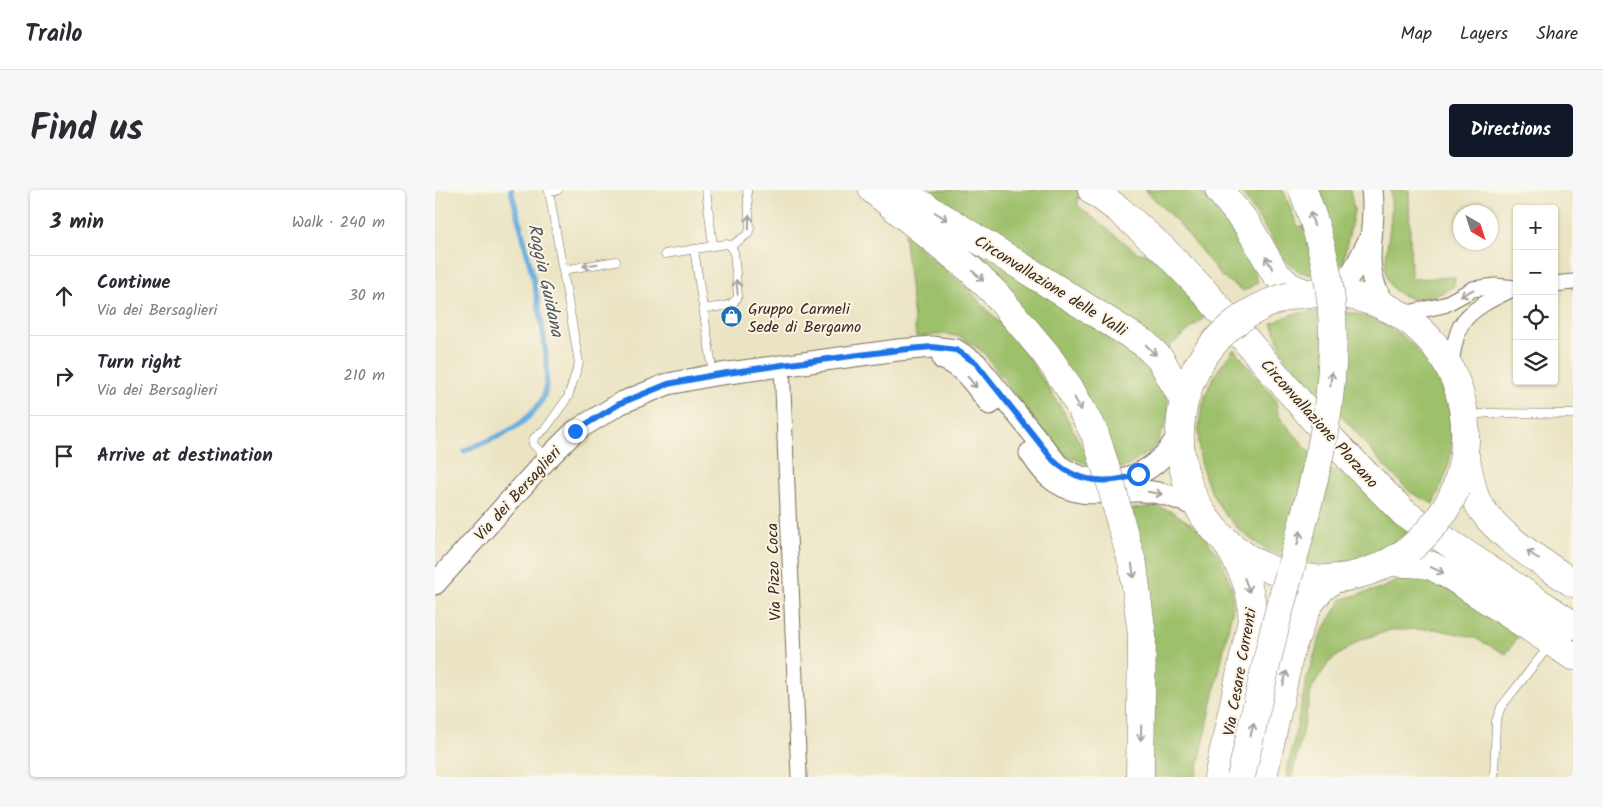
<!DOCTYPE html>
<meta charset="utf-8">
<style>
body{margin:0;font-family:Kalam,sans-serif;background:#f7f7f7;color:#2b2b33}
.controls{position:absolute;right:15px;top:15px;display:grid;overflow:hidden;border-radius:5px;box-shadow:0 1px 4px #0004}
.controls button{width:45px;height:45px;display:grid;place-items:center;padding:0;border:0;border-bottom:1px solid #e1e1e2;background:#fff;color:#2b2b33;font:25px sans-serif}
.compass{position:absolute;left:1018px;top:15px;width:45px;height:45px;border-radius:50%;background:#fff;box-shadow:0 1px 4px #0004;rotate:141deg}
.stop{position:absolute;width:15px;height:15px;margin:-11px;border:4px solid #1a73e8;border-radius:50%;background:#fff}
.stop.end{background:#1a73e8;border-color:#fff;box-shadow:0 1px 5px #0008}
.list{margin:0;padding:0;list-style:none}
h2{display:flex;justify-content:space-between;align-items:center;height:65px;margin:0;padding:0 20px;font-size:21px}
h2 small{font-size:16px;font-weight:400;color:#7c7c81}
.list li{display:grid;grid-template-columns:32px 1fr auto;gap:15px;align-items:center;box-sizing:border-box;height:80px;padding:0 20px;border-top:1px solid #e1e1e2}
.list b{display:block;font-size:19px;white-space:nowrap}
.list p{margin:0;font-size:16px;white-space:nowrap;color:#7c7c81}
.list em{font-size:16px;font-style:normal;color:#7c7c81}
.icon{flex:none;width:28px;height:28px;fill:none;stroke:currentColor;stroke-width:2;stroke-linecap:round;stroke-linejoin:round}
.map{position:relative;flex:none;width:1138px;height:587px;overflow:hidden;border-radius:5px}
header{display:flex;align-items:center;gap:30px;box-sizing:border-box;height:70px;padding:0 25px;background:#fff;border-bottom:1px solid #e1e1e2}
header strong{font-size:24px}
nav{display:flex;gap:28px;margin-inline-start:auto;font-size:18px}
.intro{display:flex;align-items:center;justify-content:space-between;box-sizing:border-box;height:120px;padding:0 30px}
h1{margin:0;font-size:35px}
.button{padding:12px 22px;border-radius:5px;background:#111827;color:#fff;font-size:18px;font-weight:700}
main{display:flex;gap:30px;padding:0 30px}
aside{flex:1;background:#fff;border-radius:5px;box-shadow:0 1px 4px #0004}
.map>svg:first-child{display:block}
.green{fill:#9dc06a;stroke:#6c7544}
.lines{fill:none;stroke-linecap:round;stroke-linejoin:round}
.stream{stroke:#69adde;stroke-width:5.5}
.lane-casing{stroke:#786b58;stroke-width:9}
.street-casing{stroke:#786b58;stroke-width:17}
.secondary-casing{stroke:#786b58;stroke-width:23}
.highway-casing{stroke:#786b58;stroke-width:29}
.lane{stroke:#fff;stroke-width:8}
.street{stroke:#fff;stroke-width:15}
.secondary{stroke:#fff;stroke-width:21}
.highway{stroke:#fff;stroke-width:28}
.highway-bridge-casing{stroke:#786b58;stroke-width:29;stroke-linecap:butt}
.highway-bridge{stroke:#fff;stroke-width:28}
.oneway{stroke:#a79f9a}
.route{stroke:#1a73e8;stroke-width:6}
.labels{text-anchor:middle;stroke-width:4;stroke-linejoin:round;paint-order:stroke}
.street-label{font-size:16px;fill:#3b2a1e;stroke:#fcf5e5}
.poi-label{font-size:16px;fill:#3b2a1e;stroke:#fcf5e5;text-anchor:start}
.water-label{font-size:18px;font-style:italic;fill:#4b5861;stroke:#fcf5e5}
</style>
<header>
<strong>Trailo</strong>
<nav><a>Map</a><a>Layers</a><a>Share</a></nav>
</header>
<div class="intro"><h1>Find us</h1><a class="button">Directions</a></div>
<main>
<aside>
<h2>3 min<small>Walk · 240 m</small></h2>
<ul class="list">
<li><svg class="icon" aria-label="ahead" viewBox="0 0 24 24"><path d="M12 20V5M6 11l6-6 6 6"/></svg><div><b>Continue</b><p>Via dei Bersaglieri</p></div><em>30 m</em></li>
<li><svg class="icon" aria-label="right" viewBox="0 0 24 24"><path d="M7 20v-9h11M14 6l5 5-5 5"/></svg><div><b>Turn right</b><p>Via dei Bersaglieri</p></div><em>210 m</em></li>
<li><svg class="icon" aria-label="arrive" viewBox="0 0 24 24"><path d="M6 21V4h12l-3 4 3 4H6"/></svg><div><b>Arrive at destination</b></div></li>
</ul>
</aside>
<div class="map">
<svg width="1138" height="587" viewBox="0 0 1138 587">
<rect width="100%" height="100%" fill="#fcf5e5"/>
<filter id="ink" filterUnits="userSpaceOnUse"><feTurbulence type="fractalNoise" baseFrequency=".02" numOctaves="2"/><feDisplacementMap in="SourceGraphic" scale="10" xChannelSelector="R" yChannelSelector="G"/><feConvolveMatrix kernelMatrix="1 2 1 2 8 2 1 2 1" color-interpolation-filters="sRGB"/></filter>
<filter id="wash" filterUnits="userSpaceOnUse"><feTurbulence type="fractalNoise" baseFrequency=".0096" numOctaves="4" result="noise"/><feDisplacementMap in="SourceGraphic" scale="20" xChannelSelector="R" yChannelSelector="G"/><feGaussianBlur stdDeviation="1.12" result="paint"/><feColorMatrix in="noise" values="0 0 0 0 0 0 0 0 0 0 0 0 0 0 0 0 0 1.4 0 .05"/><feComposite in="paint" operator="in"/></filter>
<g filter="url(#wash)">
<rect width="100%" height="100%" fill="#eae4c4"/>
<path class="green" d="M491,0H643V16L703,63L730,66L776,122L729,161Z
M710,0H765L783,22L816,69L823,92L809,101L787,87L747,37Z
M805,0H848L863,37L887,31L876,0H915L919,21L908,72L897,84L883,86L865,82L853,73Z
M956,0H974L976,89L1020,87L1019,96C1006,105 990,111 975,108C939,100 953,60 955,35C957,24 956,12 956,0Z
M491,27L692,156L710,171L727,194L733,210V229L720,258L693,276L680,279L653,218Z
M469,43L534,100L586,156L629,222L657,276L629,265L598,229L548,162L537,154L526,147L511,144L481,147Z
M888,120C902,121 916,122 929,126C985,143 1022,202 1016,260C1015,279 1006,296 998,314L975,302L952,279L900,218L850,169L837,133L858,124Z
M799,159L842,211L843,225L888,278L912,283L975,341C956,354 939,366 917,371C828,392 745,307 767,218C772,195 784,177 799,159Z
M721,316L738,322L765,340L786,369L797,398L798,417L761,587H713L709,382L697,319Z
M986,383L1086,443L1071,464L1038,447L1000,439L956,440L925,450L894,472L877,498L857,587H851L872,488L886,444L907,409L947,398L966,389Z"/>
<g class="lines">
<path class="stream" d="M29,261C59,248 88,240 107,210C125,179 86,37 76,0"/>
</g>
</g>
<g filter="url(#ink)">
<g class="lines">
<defs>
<path id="lane" d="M271,0L278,56
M296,56L313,44L315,38L312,0
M259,59L278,183
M230,64L291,54L296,56L299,62L303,106C299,118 280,117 268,118
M128,80L181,71
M1032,226L1053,223L1138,224
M110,267L98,254L99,248L111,238L133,207L144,173L114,1L123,0
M1059,587L1061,531L1066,517L1114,456"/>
<path id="street" d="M1119,94L1138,92
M964,121L973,123L1009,115L1038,99L1060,96L1082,98
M347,175L364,587
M1014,177C1019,164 1019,147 1026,135C1036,118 1061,107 1078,99"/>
<path id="secondary" d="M937,0C943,46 922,72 950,116
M896,103C915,91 923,72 933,52
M508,169C529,176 541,197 555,214
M595,263C601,271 607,281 614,287C643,312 672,300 705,301C726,301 745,309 764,318
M0,394L112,269L140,241L186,213L233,194L279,185L463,160L497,157L521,160L541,173L624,276C655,297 699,295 726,268C734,261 739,252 744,243"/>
<path id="highway" d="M438,0L535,79L560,103L611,164L635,199L660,244
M464,0L710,154L726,170L749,211
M657,0L683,19L728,59L766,98L896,249L969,323L1138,435
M784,0L812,34L840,83L854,96L870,103
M858,105C975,87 1059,186 1021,298
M761,179C694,319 850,450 975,359
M1031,269C1034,281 1036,295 1040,307C1054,341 1108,373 1138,393
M686,334L698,375L707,445L705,587
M955,372L988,374L997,376L1019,388L1138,466
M783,587L817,430C819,401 807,379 793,355
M828,587L855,462L866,432L874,414L887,398L900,388"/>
</defs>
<use href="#lane" class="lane-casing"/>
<use href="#street" class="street-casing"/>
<use href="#secondary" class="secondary-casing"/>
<use href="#highway" class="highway-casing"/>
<use href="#lane" class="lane"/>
<use href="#street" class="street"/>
<use href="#secondary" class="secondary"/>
<use href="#highway" class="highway"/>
<defs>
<path id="highway-bridge" d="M761,179C782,141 816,116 858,105
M660,244L676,294L686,334
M975,359C995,342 1011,323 1021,298
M806,587C818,534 829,481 842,429C869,325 907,218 896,110C892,73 881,34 868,0"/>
</defs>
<use href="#highway-bridge" class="highway-bridge-casing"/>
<use href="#highway-bridge" class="highway-bridge"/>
</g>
<defs><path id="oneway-shaft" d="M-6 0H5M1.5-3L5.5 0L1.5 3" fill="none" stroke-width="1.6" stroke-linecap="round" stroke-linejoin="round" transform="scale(1.25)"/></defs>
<g class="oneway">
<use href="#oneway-shaft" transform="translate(506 26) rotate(32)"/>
<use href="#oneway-shaft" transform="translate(877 29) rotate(-108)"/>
<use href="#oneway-shaft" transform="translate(314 32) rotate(-89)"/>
<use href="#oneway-shaft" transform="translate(834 73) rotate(-120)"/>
<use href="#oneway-shaft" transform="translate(155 75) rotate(171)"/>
<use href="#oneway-shaft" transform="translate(543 86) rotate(43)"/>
<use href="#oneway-shaft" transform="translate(302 97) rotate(-95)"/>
<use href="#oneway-shaft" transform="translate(1032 103) rotate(152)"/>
<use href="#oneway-shaft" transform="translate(716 160) rotate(45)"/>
<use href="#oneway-shaft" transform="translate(896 189) rotate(-84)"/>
<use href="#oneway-shaft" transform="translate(537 192) rotate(51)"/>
<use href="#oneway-shaft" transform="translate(643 214) rotate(62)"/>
<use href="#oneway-shaft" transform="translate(720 303) rotate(9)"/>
<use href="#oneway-shaft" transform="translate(864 348) rotate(-76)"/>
<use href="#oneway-shaft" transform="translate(1098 365) rotate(-143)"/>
<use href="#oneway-shaft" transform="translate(1002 380) rotate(25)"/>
<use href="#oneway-shaft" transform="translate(698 381) rotate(81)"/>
<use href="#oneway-shaft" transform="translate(812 395) rotate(69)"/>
<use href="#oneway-shaft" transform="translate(850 488) rotate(-77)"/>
<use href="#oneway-shaft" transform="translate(817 540) rotate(-77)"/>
<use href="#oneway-shaft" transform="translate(706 543) rotate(92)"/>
</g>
</g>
<g class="lines" filter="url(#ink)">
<path class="route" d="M140,241L186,213L233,194L279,185L347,175L463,160L497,157L521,160L541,173L618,270C641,293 674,295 703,284"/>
</g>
<defs>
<symbol id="shop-disc" viewBox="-11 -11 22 22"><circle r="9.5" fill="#1f6fb2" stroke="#fcf5e5"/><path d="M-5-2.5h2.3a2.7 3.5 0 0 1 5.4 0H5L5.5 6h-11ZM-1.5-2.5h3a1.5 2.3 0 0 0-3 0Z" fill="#fff"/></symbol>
</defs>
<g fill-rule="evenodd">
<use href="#shop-disc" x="284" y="114" width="25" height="25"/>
</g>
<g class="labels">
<g class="street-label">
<text transform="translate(616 95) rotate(32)" y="6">Circonvallazione delle Valli</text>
<text transform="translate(885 233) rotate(48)" y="6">Circonvallazione Plorzano</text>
<text transform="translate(82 303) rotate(-48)" y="6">Via dei Bersaglieri</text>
<text transform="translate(338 382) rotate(-92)" y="6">Via Pizzo Coca</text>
<text transform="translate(804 482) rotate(-80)" y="6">Via Cesare Correnti</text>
</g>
<g class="poi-label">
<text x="313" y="124">Gruppo Carmeli<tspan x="313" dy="18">Sede di Bergamo</tspan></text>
</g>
<g class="water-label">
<text transform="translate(111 90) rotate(78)" y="6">Roggia Guidana</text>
</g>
</g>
</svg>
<div class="controls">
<button>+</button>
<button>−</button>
<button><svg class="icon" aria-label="locate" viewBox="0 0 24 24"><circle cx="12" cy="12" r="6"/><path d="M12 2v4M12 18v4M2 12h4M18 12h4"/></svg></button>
<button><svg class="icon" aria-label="layers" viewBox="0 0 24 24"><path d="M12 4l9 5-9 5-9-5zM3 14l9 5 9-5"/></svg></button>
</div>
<svg class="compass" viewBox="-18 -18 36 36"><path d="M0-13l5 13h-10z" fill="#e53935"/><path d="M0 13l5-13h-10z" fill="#7c7c81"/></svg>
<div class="stop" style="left:703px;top:284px"></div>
<div class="stop end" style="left:140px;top:241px"></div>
</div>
</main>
